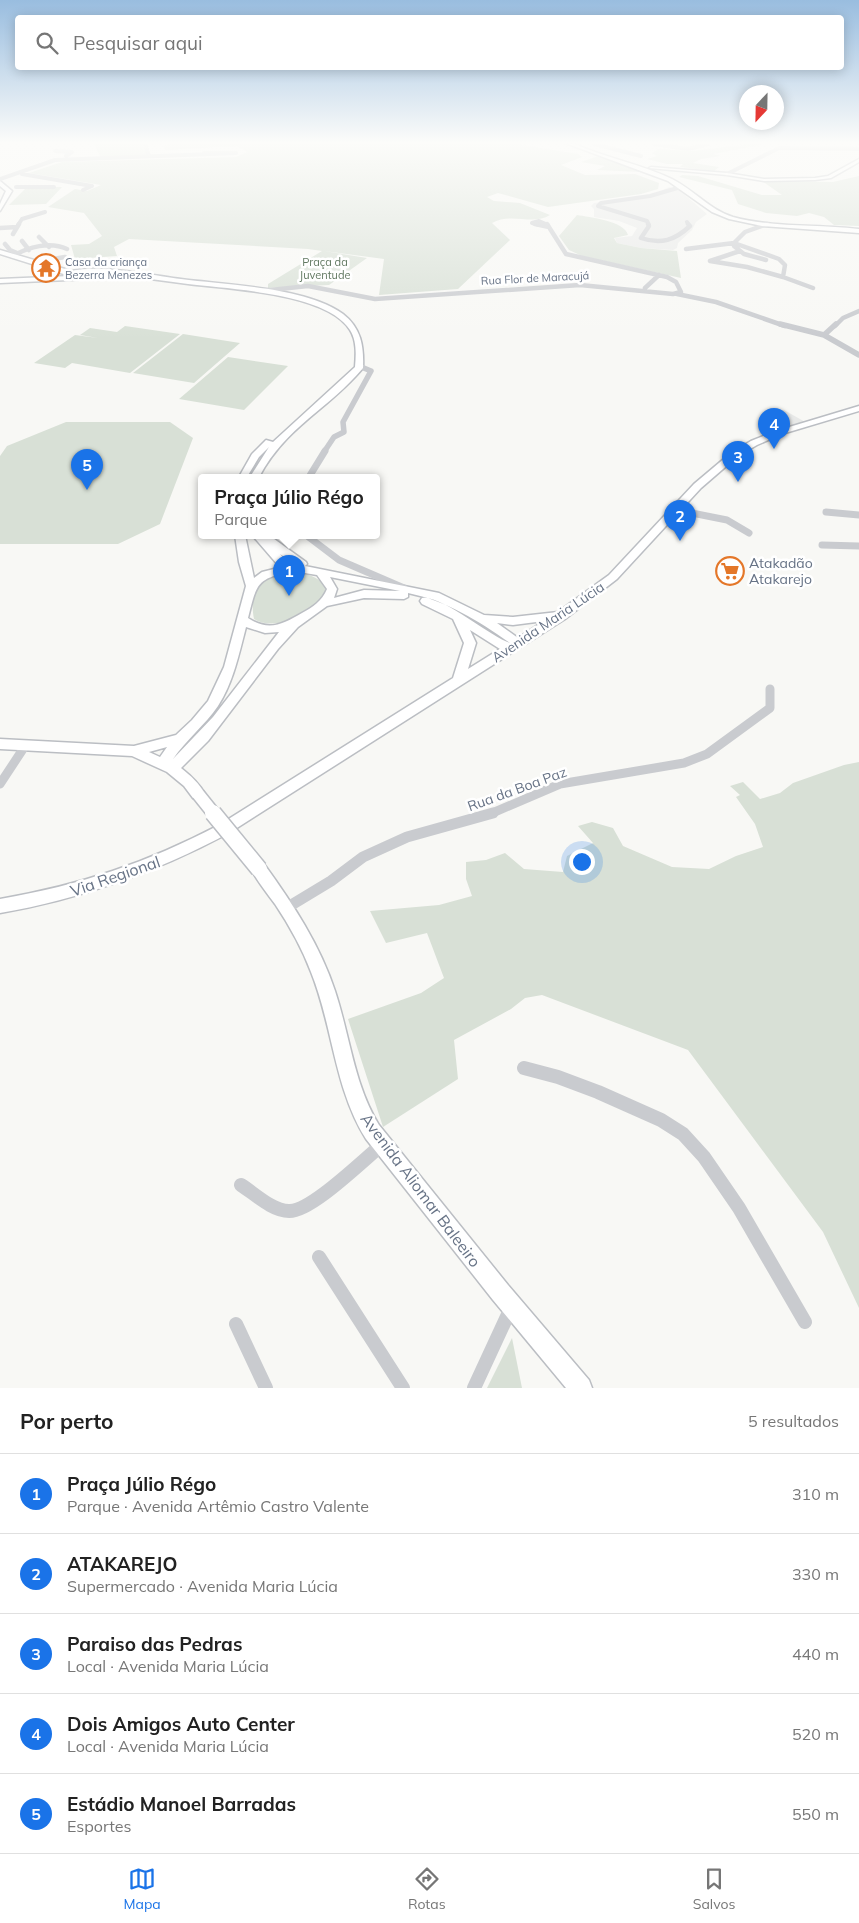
<!DOCTYPE html>
<html lang="pt">
<meta charset="utf-8">
<style>
body{margin:0;font-family:Mulish,sans-serif;background:#f6f6f6;color:#222}
.compass{position:absolute;left:739px;top:85px;width:45px;height:45px;border-radius:50%;background:#fff;box-shadow:0 2px 12px #0003;rotate:202deg}
.you{position:absolute;left:581px;top:861px;width:18px;height:18px;margin:-12px;border:4px solid #fff;border-radius:50%;background:#1a73e8;box-shadow:0 0 0 8px #1a73e833}
.badge{display:grid;place-items:center;width:32px;height:32px;border-radius:50%;background:#1a73e8;color:#fff;font-size:16px;font-weight:700}
.pin{position:absolute;translate:-50% -41px;filter:drop-shadow(0 1px 2px #0008)}
.pin::after{content:'';position:absolute;top:26px;width:18px;height:15px;background:inherit;clip-path:polygon(0 0,100% 0,50% 100%)}
.popup{position:absolute;left:198px;top:474px;width:182px;height:65px;box-sizing:border-box;display:grid;place-content:center;border-radius:5px;background:#fff;filter:drop-shadow(0 1px 4px #0005);font-size:16px;white-space:nowrap;color:#767676}
.popup b{font-size:19px;color:#222}
.popup::after{content:'';position:absolute;left:50%;top:100%;margin-left:-10px;border:10px solid transparent;border-top-color:#fff}
.list{margin:0;padding:0;list-style:none}
h2{display:flex;justify-content:space-between;align-items:center;height:65px;margin:0;padding:0 20px;font-size:21px}
h2 small{font-size:16px;font-weight:400;color:#767676}
.list li{display:grid;grid-template-columns:32px 1fr auto;gap:15px;align-items:center;box-sizing:border-box;height:80px;padding:0 20px;border-top:1px solid #e0e0e0}
.list b{display:block;font-size:19px;white-space:nowrap}
.list p{margin:0;font-size:16px;white-space:nowrap;color:#767676}
.list em{font-size:16px;font-style:normal;color:#767676}
.icon{flex:none;width:28px;height:28px;fill:none;stroke:currentColor;stroke-width:2;stroke-linecap:round;stroke-linejoin:round}
.map{position:relative;flex:none;width:859px;height:1388px;overflow:hidden}
.search{position:absolute;background:#fff;box-shadow:0 2px 12px #0003;left:15px;right:15px;top:15px;height:55px;display:flex;align-items:center;gap:12px;box-sizing:border-box;padding:0 18px;border-radius:5px;color:#767676;font-size:19px}
.sheet{height:465px;background:#fff}
nav{display:flex;justify-content:space-around;align-items:center;box-sizing:border-box;height:70px;border-top:1px solid #e0e0e0;background:#fff;font-size:14px;color:#767676}
nav a{display:grid;justify-items:center;gap:2px}
nav .on{color:#1a73e8}
.map>svg:first-child{display:block}
.built{fill:#e8e9e8}
.green{fill:#d8e0d6}
.lines{fill:none;stroke-linecap:round;stroke-linejoin:round}
.secondary-casing{stroke:#bbbec3;stroke-width:3}
.street-far6{stroke:#c9cbcf;stroke-width:4}
.street-far5{stroke:#c9cbcf;stroke-width:4.5}
.street-far4{stroke:#c9cbcf;stroke-width:5.5}
.street-far3{stroke:#c9cbcf;stroke-width:7}
.street-far2{stroke:#c9cbcf;stroke-width:9}
.street-far1{stroke:#c9cbcf;stroke-width:11}
.street{stroke:#c9cbcf;stroke-width:14}
.secondary{fill:#fff;fill-rule:evenodd}
.secondary-bridge-far1-casing{stroke:#bbbec3;stroke-width:15;stroke-linecap:butt}
.secondary-bridge-casing{stroke:#bbbec3;stroke-width:19;stroke-linecap:butt}
.secondary-bridge-far1{stroke:#fff;stroke-width:12}
.secondary-bridge{stroke:#fff;stroke-width:16}
.labels{text-anchor:middle;stroke-width:5;stroke-linejoin:round;paint-order:stroke}
.far-poi-label{font-size:11px;fill:#677386;stroke:#fff;text-anchor:start}
.far-park-label{font-size:11px;fill:#627962;stroke:#fff}
.far-street-label{font-size:11px;fill:#677386;stroke:#fff}
.poi-label{font-size:14px;fill:#677386;stroke:#fff;text-anchor:start}
.street-label{font-size:14px;fill:#677386;stroke:#fff}
.near-street-label{font-size:16px;fill:#677386;stroke:#fff}
</style>
<div class="map">
<svg width="859" height="1388" viewBox="0 0 859 1388">
<rect width="100%" height="100%" fill="#f8f8f5"/>
<path class="built" d="M669,187L679,190L707,214L696,222L692,230L678,243L677,248L673,250L641,248L617,243L615,238L632,236L637,228L619,221L594,217V209L591,206L594,203L652,195Z
M784,410L807,423L787,429L765,416Z"/>
<path class="green" d="M94,144H148L149,155L101,158Z
M169,144H517L578,154L582,157L561,165L585,175L635,174L659,183L658,189L641,194L548,207L498,193L487,197L494,201L520,203L550,215C533,226 511,212 492,223L510,240L458,289L379,295L384,259L324,251L367,258L329,285L268,288V284L322,251L308,249L129,239L114,247L117,256L75,259L71,245L89,244L102,236L84,213L48,207L75,189L87,191L101,185L29,173L62,162L236,157L247,152L237,146L166,150L163,146Z
M750,144H765L713,154L721,156L701,159L693,163L719,167L714,171L680,167L683,164H667L647,159L657,156L652,153L658,149L692,151Z
M598,156L641,172L597,170L605,166L581,162Z
M682,175L698,176L762,195H782L762,181L833,182L859,176V226L834,225L824,217L809,213L797,216L766,213L738,204L732,190L679,177Z
M27,187H62L46,204L9,205Z
M577,215C589,217 625,221 628,235L614,238L617,243L641,248L677,251L681,278L582,256L569,250L559,236Z
M125,326L180,334L130,373L72,363L65,368L34,363L75,335L98,338L80,335L90,328L117,332Z
M183,334L240,343L194,383L133,373Z
M228,357L288,366L244,410L179,399Z
M66,422H170L193,438L160,524L118,544H0V456L7,446Z
M294,572C307,574 317,576 326,586C325,612 275,633 254,619C248,588 264,574 294,572Z
M859,762V1308L823,1232L688,1050L542,995L525,998L511,1009L454,1040L458,1079L383,1127L348,1019L421,993L444,978L427,933L386,943L370,911L439,905L472,896L466,879V862L486,860L505,853L524,869L563,872L567,856L593,843L578,826L592,822L613,828L623,846L672,867L709,869L736,856L763,847L755,824L736,797L740,795L730,786L743,782L760,799L780,793L793,783L844,765Z
M512,1338L522,1388H487Z"/>
<g class="lines">
<defs>
<path id="secondary" d="M568,144H575C606,158 641,164 672,179C694,190 710,210 733,217C774,228 818,224 859,229V233L762,226L729,219L712,212L668,181Z
M859,159V162L831,178L815,180L764,181L727,175L649,168L651,167L727,173L764,179L815,178L828,176Z
M0,181L12,191L0,211V204L6,191L0,186Z
M0,250L72,271C99,264 151,275 181,279C226,285 306,287 343,314C361,328 364,346 363,368C328,410 287,425 259,477H250L269,447L259,457L247,477H239L252,454L266,440L273,442L355,367C356,355 357,341 350,330C327,293 229,289 188,284C166,281 143,278 120,275L102,273L92,279L0,283V279L70,276L0,254ZM84,272L93,274H76Z
M859,406V411L782,434L757,445L738,456L701,488L617,579L565,619L229,833C156,872 82,899 0,913V899C81,885 146,863 219,825L453,678L464,643L453,619L422,604L420,601L422,598C440,594 491,637 510,643C477,620 447,601 408,593V597L404,599L364,598L327,606L298,627L278,649L208,741L181,768C191,776 199,783 205,794L203,798L198,800L193,798L184,786L167,772L132,756L0,749V739L134,746L176,735L192,720L208,701L224,667L246,586L239,562L235,535H245L254,578L262,572L282,567L278,565L252,535L270,536L306,562L307,564L305,566L439,593L484,615L513,617L558,612L609,575L694,484L732,452L751,441L776,431ZM280,554L296,565L286,561ZM293,571L317,575L327,589C322,601 313,607 302,613C283,624 269,632 248,618C257,583 256,579 293,571ZM330,577L400,591L364,590L334,598L337,589ZM544,621L518,638L497,623L513,625ZM246,627L265,633L279,632L213,717L173,759C186,740 205,725 218,706C233,683 239,654 246,627ZM470,630L500,649L468,669L476,643ZM167,747L160,757L149,752Z
M259,862L264,864C293,904 320,945 335,991C350,1036 354,1085 379,1125L508,1285L589,1380L592,1388H566L493,1300L366,1139C334,1088 333,1026 311,972C302,948 289,925 275,904C267,893 257,881 251,869L254,864Z"/>
</defs>
<use href="#secondary" class="secondary-casing"/>
<path class="street-far6" d="M145,144L149,156
M594,144L641,156
M654,144L688,149L708,144
M55,151L72,152L66,156
M22,174L92,186L83,190
M727,174L779,148L859,149
M0,179L55,160L236,153H204
M16,187H54
M687,222L689,225
M18,225L22,219L45,212
M540,225L532,223L539,221L548,225
M649,225L647,221L598,206L601,203L650,196L681,187
M765,225L767,224"/>
<path class="street-far5" d="M535,224L549,227
M648,224L649,226L641,238C661,245 675,240 690,226L688,224
M767,224L745,232L734,243L779,259L785,265L783,277L813,288
M0,228L17,227
M13,234L19,224
M39,237L49,247
M22,241L29,250
M5,244L10,250L17,253
M686,249L734,243V246L744,254L766,260
M13,256C28,247 50,241 67,249
M41,261L65,257
M710,261L747,267L783,277
M710,261L740,251
M645,288L659,275
M261,291L308,286L375,299L580,285L673,294L681,292L676,282L667,277L566,254L547,224
M677,294L716,302L785,326
M835,326L843,318L859,311"/>
<path class="street-far4" d="M780,324L824,335L859,355
M824,335L836,324
M324,452L334,437L344,432L343,422L371,371L359,366"/>
<path class="street-far3" d="M309,477L325,451
M677,510L727,520L749,533
M826,512L859,515
M306,535L339,560L404,588
M822,545L859,546"/>
<path class="street-far2" d="M0,784L25,746
M490,814L560,784L684,763L707,754L770,708V689"/>
<path class="street-far1" d="M288,907L331,881L363,857L407,837L493,813"/>
<path class="street" d="M524,1068L558,1077L598,1092L661,1120L683,1134L704,1157L739,1208L805,1322
M241,1185C254,1193 272,1211 289,1211C311,1212 364,1159 383,1144
M319,1257L403,1388
M236,1324L266,1388
M474,1388L511,1308"/>
<use href="#secondary" class="secondary"/>
<defs>
<path id="secondary-bridge-far1" d="M198,794L214,814"/>
<path id="secondary-bridge" d="M213,813L259,869"/>
</defs>
<use href="#secondary-bridge-far1" class="secondary-bridge-far1-casing"/>
<use href="#secondary-bridge" class="secondary-bridge-casing"/>
<use href="#secondary-bridge-far1" class="secondary-bridge-far1"/>
<use href="#secondary-bridge" class="secondary-bridge"/>
</g>
<linearGradient id="sky" x2="0" y2="1"><stop stop-color="#99bddf"/><stop offset="0.42" stop-color="#fcfcfa"/><stop offset="1" stop-color="#fcfcfa" stop-opacity="0"/></linearGradient>
<rect width="859" height="339" fill="url(#sky)"/>
<defs>
<symbol id="temple-ring" viewBox="-11 -11 22 22"><circle r="9.5" fill="#fff" stroke="#e47729" stroke-width="1.5"/><path d="M0-6L5-2H3V0L6.5 2.5H4V6H1.5V3h-3V6H-4V2.5H-6.5L-3 0V-2H-5Z" fill="#e47729"/></symbol>
<symbol id="supermarket-ring" viewBox="-11 -11 22 22"><circle r="9.5" fill="#fff" stroke="#e47729" stroke-width="1.5"/><path d="M-6-5.5h2.5l.6 2H6L4.5 2H-2.5L-4.4-4H-6ZM-1.5 3.2a1.3 1.3 0 1 0 .1 0ZM3 3.2a1.3 1.3 0 1 0 .1 0Z" fill="#e47729"/></symbol>
</defs>
<g fill-rule="evenodd">
<use href="#temple-ring" x="30" y="252" width="32" height="32"/>
<use href="#supermarket-ring" x="714" y="555" width="32" height="32"/>
</g>
<g class="labels">
<g class="far-poi-label">
<text x="65" y="266">Casa da criança<tspan x="65" dy="13">Bezerra Menezes</tspan></text>
</g>
<g class="far-park-label">
<text x="325" y="266">Praça da<tspan x="325" dy="13">Juventude</tspan></text>
</g>
<g class="far-street-label">
<text transform="translate(535 278) rotate(-3)" y="4">Rua Flor de Maracujá</text>
</g>
<g class="poi-label">
<text x="749" y="568">Atakadão<tspan x="749" dy="16">Atakarejo</tspan></text>
</g>
<g class="street-label">
<text transform="translate(548 622) rotate(-34)" y="5">Avenida Maria Lúcia</text>
<text transform="translate(517 789) rotate(-20)" y="5">Rua da Boa Paz</text>
</g>
<g class="near-street-label">
<text transform="translate(115 876) rotate(-19)" y="6">Via Regional</text>
<text transform="translate(421 1190) rotate(53)" y="6">Avenida Aliomar Baleeiro</text>
</g>
</g>
</svg>
<svg class="compass" viewBox="-18 -18 36 36"><path d="M0-13l5 13h-10z" fill="#e53935"/><path d="M0 13l5-13h-10z" fill="#767676"/></svg>
<div class="you"></div>
<div class="pin badge" style="left:289px;top:596px">1</div>
<div class="popup"><b>Praça Júlio Régo</b>Parque</div>
<div class="pin badge" style="left:680px;top:541px">2</div>
<div class="pin badge" style="left:738px;top:482px">3</div>
<div class="pin badge" style="left:774px;top:449px">4</div>
<div class="pin badge" style="left:87px;top:490px">5</div>
<div class="search"><svg class="icon" aria-label="search" viewBox="0 0 24 24"><circle cx="10" cy="10" r="6"/><path d="M15 15l6 6"/></svg>Pesquisar aqui</div>
</div>
<section class="sheet">
<h2>Por perto<small>5 resultados</small></h2>
<ul class="list">
<li><span class="badge">1</span><div><b>Praça Júlio Régo</b><p>Parque · Avenida Artêmio Castro Valente</p></div><em>310 m</em></li>
<li><span class="badge">2</span><div><b>ATAKAREJO</b><p>Supermercado · Avenida Maria Lúcia</p></div><em>330 m</em></li>
<li><span class="badge">3</span><div><b>Paraiso das Pedras</b><p>Local · Avenida Maria Lúcia</p></div><em>440 m</em></li>
<li><span class="badge">4</span><div><b>Dois Amigos Auto Center</b><p>Local · Avenida Maria Lúcia</p></div><em>520 m</em></li>
<li><span class="badge">5</span><div><b>Estádio Manoel Barradas</b><p>Esportes</p></div><em>550 m</em></li>
</ul>
</section>
<nav>
<a class="on"><svg class="icon" aria-label="map" viewBox="0 0 24 24"><path d="M3 6l6-2 6 2 6-2v14l-6 2-6-2-6 2zM9 4v14M15 6v14"/></svg>Mapa</a>
<a><svg class="icon" aria-label="directions" viewBox="0 0 24 24"><path d="M12 3l9 9-9 9-9-9zM9 14v-3h6M13 9l2 2-2 2"/></svg>Rotas</a>
<a><svg class="icon" aria-label="saved" viewBox="0 0 24 24"><path d="M7 4h10v16l-5-4-5 4z"/></svg>Salvos</a>
</nav>
